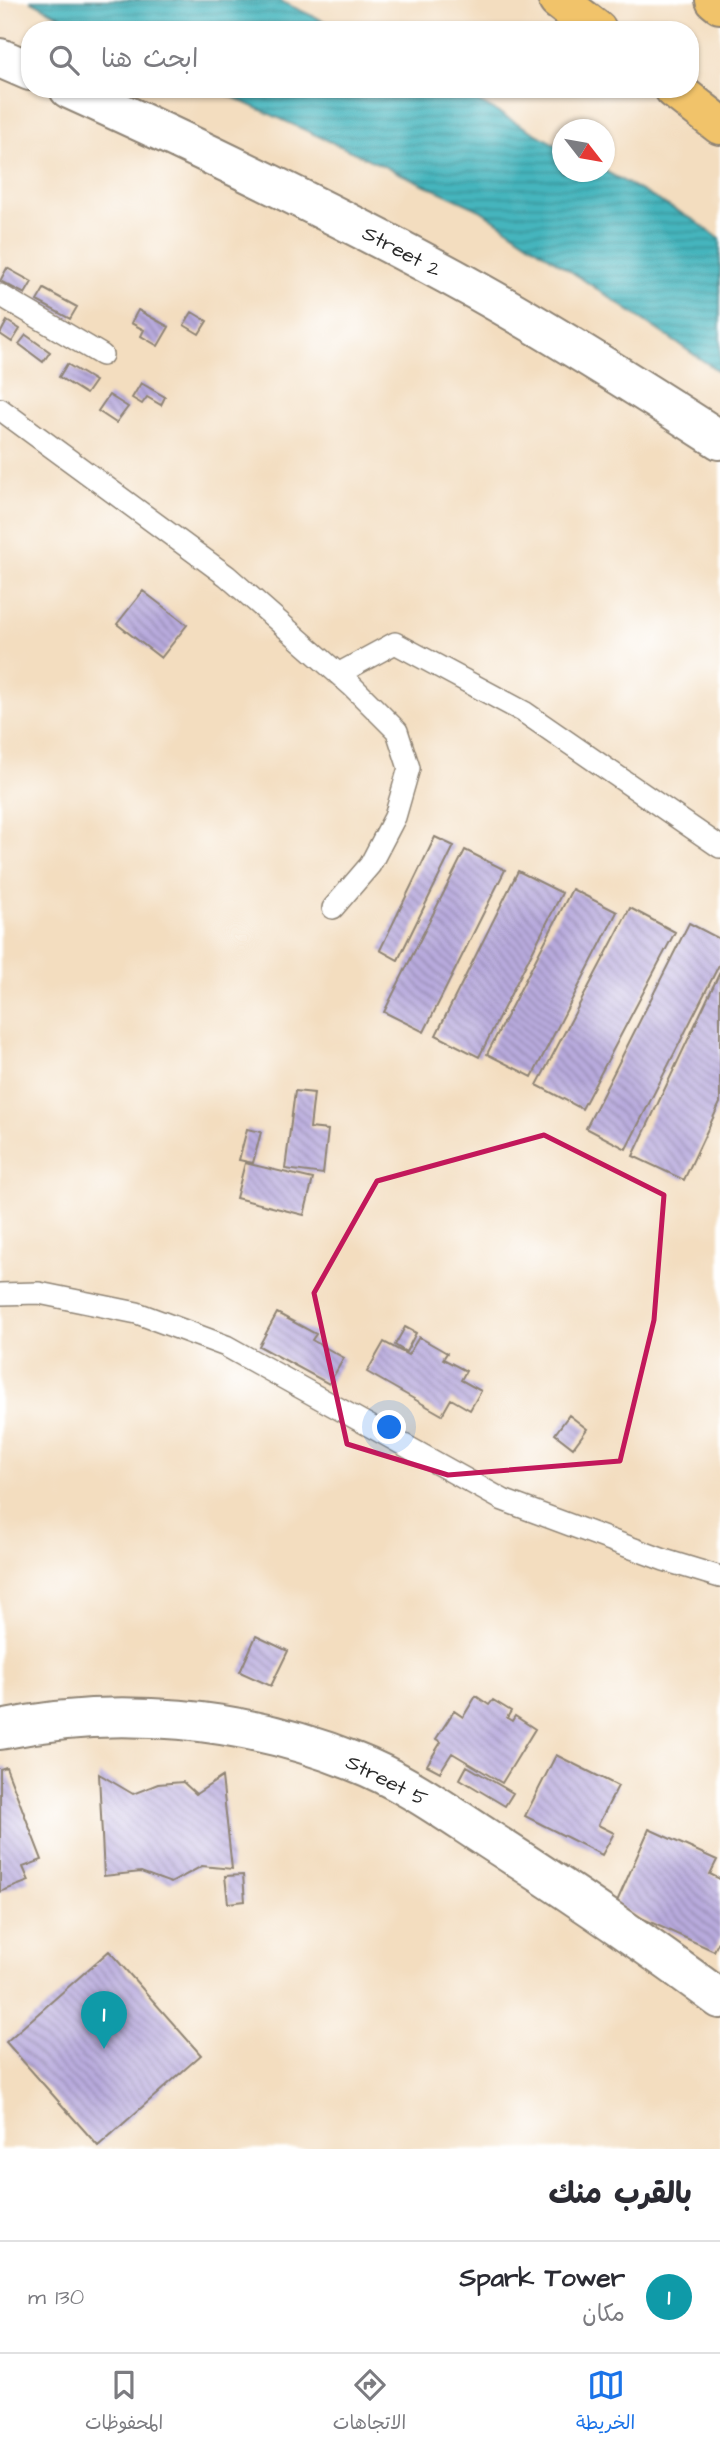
<!DOCTYPE html>
<html lang="ar">
<meta charset="utf-8">
<style>
body{margin:0;font-family:"Architects Daughter","Playpen Sans Arabic",sans-serif;background:#f7f7f7;color:#2b2b33;direction:rtl}
.compass{position:absolute;left:552px;top:119px;width:63px;height:63px;border-radius:50%;background:#fff;box-shadow:0 2px 5px #0004;rotate:121deg}
.you{position:absolute;left:390px;top:1428px;width:24px;height:24px;margin:-18px;border:5px solid #fff;border-radius:50%;background:#1a73e8;box-shadow:0 0 0 10px #1a73e833}
.badge{display:grid;place-items:center;width:46px;height:46px;border-radius:50%;background:#1a73e8;color:#fff;font-size:23px;font-weight:700}
.pin{position:absolute;translate:-50% -58px;filter:drop-shadow(0 2px 4px #0008)}
.pin::after{content:'';position:absolute;top:37px;width:24px;height:21px;background:inherit;clip-path:polygon(0 0,100% 0,50% 100%)}
.list{margin:0;padding:0;list-style:none}
h2{display:flex;justify-content:space-between;align-items:center;height:91px;margin:0;padding:0 28px;font-size:30px}
h2 small{font-size:23px;font-weight:400;color:#7c7c81}
.list li{display:grid;grid-template-columns:46px 1fr auto;gap:21px;align-items:center;box-sizing:border-box;height:112px;padding:0 28px;border-top:2px solid #e1e1e2}
.list b{display:block;font-size:26px;white-space:nowrap}
.list p{margin:0;font-size:23px;white-space:nowrap;color:#7c7c81}
.list em{font-size:23px;font-style:normal;color:#7c7c81}
.icon{flex:none;width:38px;height:38px;fill:none;stroke:currentColor;stroke-width:2;stroke-linecap:round;stroke-linejoin:round}
.map{position:relative;flex:none;width:720px;height:2149px;overflow:hidden;direction:ltr}
.search{position:absolute;background:#fff;box-shadow:0 2px 5px #0004;left:21px;right:21px;top:21px;height:77px;display:flex;align-items:center;gap:18px;box-sizing:border-box;padding:0 24px;border-radius:28px;color:#7c7c81;font-size:26px}
.sheet{height:203px;background:#fff}
nav{display:flex;justify-content:space-around;align-items:center;box-sizing:border-box;height:98px;border-top:2px solid #e1e1e2;background:#fff;font-size:19px;color:#7c7c81}
nav a{display:grid;justify-items:center;gap:4px}
nav .on{color:#1a73e8}
.map>svg:first-child{display:block}
.water{fill:url(#water-rules);stroke:#387074;stroke-width:2}
.building{fill:url(#building-back-hatch)}
.lines{fill:none;stroke-linecap:round;stroke-linejoin:round}
.service-casing{stroke:#8f8475;stroke-width:24}
.minor-casing{stroke:#8f8475;stroke-width:42}
.tertiary-casing{stroke:#8f8475;stroke-width:42}
.motorway-casing{stroke:#8f8475;stroke-width:42}
.service{stroke:#fff;stroke-width:21}
.minor{stroke:#fff;stroke-width:38}
.tertiary{stroke:#fff;stroke-width:38}
.motorway{stroke:#f1c36a;stroke-width:38}
.marked{fill:none;stroke:#c2185b;stroke-width:5;stroke-linejoin:round}
.labels{text-anchor:middle;stroke-width:5;stroke-linejoin:round;paint-order:stroke}
.street-label{font-size:21px;fill:#2b2b2b;stroke:#fff}
</style>
<div class="map">
<svg width="720" height="2149" viewBox="0 0 720 2149">
<defs>
<pattern id="water-rules" width="6" height="5" patternUnits="userSpaceOnUse" patternTransform="scale(1.75)"><rect width="6" height="5" fill="#45b5bd"/><path d="M0 2.5h6" fill="none" stroke="#3a939a"/></pattern>
<pattern id="building-back-hatch" width="6" height="6" patternUnits="userSpaceOnUse" patternTransform="scale(1.75)"><rect width="6" height="6" fill="#b8aadd"/><path d="M-1 5l2 2M0 0l6 6M5-1l2 2" fill="none" stroke="#968bb3"/></pattern>
</defs>
<rect width="100%" height="100%" fill="#fff"/>
<filter id="ink" filterUnits="userSpaceOnUse"><feTurbulence type="fractalNoise" baseFrequency=".0143" numOctaves="2"/><feDisplacementMap in="SourceGraphic" scale="14" xChannelSelector="R" yChannelSelector="G"/><feConvolveMatrix kernelMatrix="1 2 1 2 8 2 1 2 1" color-interpolation-filters="sRGB"/></filter>
<filter id="wash" filterUnits="userSpaceOnUse"><feTurbulence type="fractalNoise" baseFrequency=".00686" numOctaves="4" result="noise"/><feDisplacementMap in="SourceGraphic" scale="28" xChannelSelector="R" yChannelSelector="G"/><feGaussianBlur stdDeviation="1.57" result="paint"/><feColorMatrix in="noise" values="0 0 0 0 0 0 0 0 0 0 0 0 0 0 0 0 0 1.4 0 .05"/><feComposite in="paint" operator="in"/></filter>
<g filter="url(#wash)">
<rect width="100%" height="100%" fill="#f3ddbf"/>
<path class="water" d="M30,0H278L343,30H86Z
M215,89H456L562,148V172L605,171L694,220L720,239V372L480,210Z"/>
<g id="blocks">
<path class="building" d="M7,268L32,282L25,294L0,281Z
M44,289L77,307L70,319L37,301Z
M138,310L169,327L158,346L141,336L144,330L131,323Z
M192,312L207,321L199,334L184,325Z
M7,321L20,329L12,342L0,334Z
M26,335L50,352L43,362L19,344Z
M67,364L95,381L86,394L59,377Z
M141,383L165,397L161,405L147,397L142,404L132,398Z
M109,395L128,407L116,423L98,411Z
M143,591L187,625L161,658L117,624Z
M435,837L454,846L398,960L380,950Z
M465,850L505,870L424,1032L384,1012Z
M518,871L562,893L479,1057L436,1035Z
M572,889L617,912L532,1077L487,1054Z
M630,908L675,932L582,1109L537,1085Z
M689,923L720,939V963L626,1149L586,1128Z
M720,972V1103L684,1180L633,1156Z
M295,1091L314,1093L310,1128L328,1130L323,1174L285,1169Z
M247,1129L261,1132L253,1163L239,1160Z
M245,1163L313,1179L304,1215L236,1198Z
M277,1313L316,1334L312,1340L344,1358L329,1384L259,1346Z
M405,1327L416,1333L406,1352L395,1345Z
M419,1337L447,1353L443,1359L466,1371L461,1380L481,1391L470,1410L451,1399L442,1415L367,1372L384,1342L408,1355Z
M569,1415L587,1429L573,1448L555,1434Z
M256,1636L288,1651L271,1686L240,1672Z
M476,1696L489,1705L493,1700L511,1711L507,1718L512,1721L515,1716L535,1729L502,1783L452,1753L440,1772L427,1765L441,1742L436,1739L454,1711L463,1717Z
M556,1755L618,1786L598,1825L614,1833L602,1855L525,1816Z
M467,1766L513,1793L505,1806L460,1779Z
M6,1767L42,1860L23,1867L29,1881L0,1892V1769Z
M99,1774L133,1794L158,1784L183,1782L196,1794L222,1777L232,1869L202,1866L171,1883L141,1872L104,1876Z
M649,1829L717,1860L710,1874L720,1879V1939L714,1951L615,1906Z
M243,1875L245,1901L228,1903L225,1876Z
M109,1951L201,2055L98,2146L6,2042Z"/>
</g>
</g>
<g filter="url(#ink)">
<use href="#blocks" fill-opacity="0" stroke="#8f8475" stroke-width="2"/>
<g class="lines">
<defs>
<path id="service" d="M0,295L102,355
M0,409L227,576L352,686L397,731L409,768L395,817L370,865L333,908
M338,674L395,643L524,712L720,847
M0,1294L39,1293L137,1313L226,1346L503,1500L664,1560L720,1577"/>
<path id="minor" d="M0,1730C117,1705 244,1717 355,1762C402,1780 445,1811 488,1839C567,1890 645,1943 720,1999"/>
<path id="tertiary" d="M0,58L30,71
M69,89C208,152 346,218 479,292C561,338 641,389 720,440"/>
<path id="motorway" d="M558,0L597,30
M715,0L720,4
M674,89L720,125"/>
</defs>
<use href="#service" class="service-casing"/>
<use href="#minor" class="minor-casing"/>
<use href="#tertiary" class="tertiary-casing"/>
<use href="#motorway" class="motorway-casing"/>
<use href="#service" class="service"/>
<use href="#minor" class="minor"/>
<use href="#tertiary" class="tertiary"/>
<use href="#motorway" class="motorway"/>
</g>
</g>
<path class="marked" d="M544,1135L664,1195L654,1320L620,1461L448,1475L347,1444L314,1293L377,1181Z"/>
<g class="labels">
<g class="street-label">
<text transform="translate(402 251) rotate(28)" y="7">Street 2</text>
<text transform="translate(387 1780) rotate(27)" y="7">Street 5</text>
</g>
</g>
</svg>
<svg class="compass" viewBox="-18 -18 36 36"><path d="M0-13l5 13h-10z" fill="#e53935"/><path d="M0 13l5-13h-10z" fill="#7c7c81"/></svg>
<div class="you"></div>
<div class="pin badge" style="left:104px;top:2049px;background:#0f9aa8">1</div>
<div class="search"><svg class="icon" aria-label="search" viewBox="0 0 24 24"><circle cx="10" cy="10" r="6"/><path d="M15 15l6 6"/></svg>ابحث هنا</div>
</div>
<section class="sheet">
<h2>بالقرب منك<small></small></h2>
<ul class="list">
<li><span class="badge" style="background:#0f9aa8">1</span><div><b>Spark Tower</b><p>مكان</p></div><em>130 m</em></li>
</ul>
</section>
<nav>
<a class="on"><svg class="icon" aria-label="map" viewBox="0 0 24 24"><path d="M3 6l6-2 6 2 6-2v14l-6 2-6-2-6 2zM9 4v14M15 6v14"/></svg>الخريطة</a>
<a><svg class="icon" aria-label="directions" viewBox="0 0 24 24"><path d="M12 3l9 9-9 9-9-9zM9 14v-3h6M13 9l2 2-2 2"/></svg>الاتجاهات</a>
<a><svg class="icon" aria-label="saved" viewBox="0 0 24 24"><path d="M7 4h10v16l-5-4-5 4z"/></svg>المحفوظات</a>
</nav>
